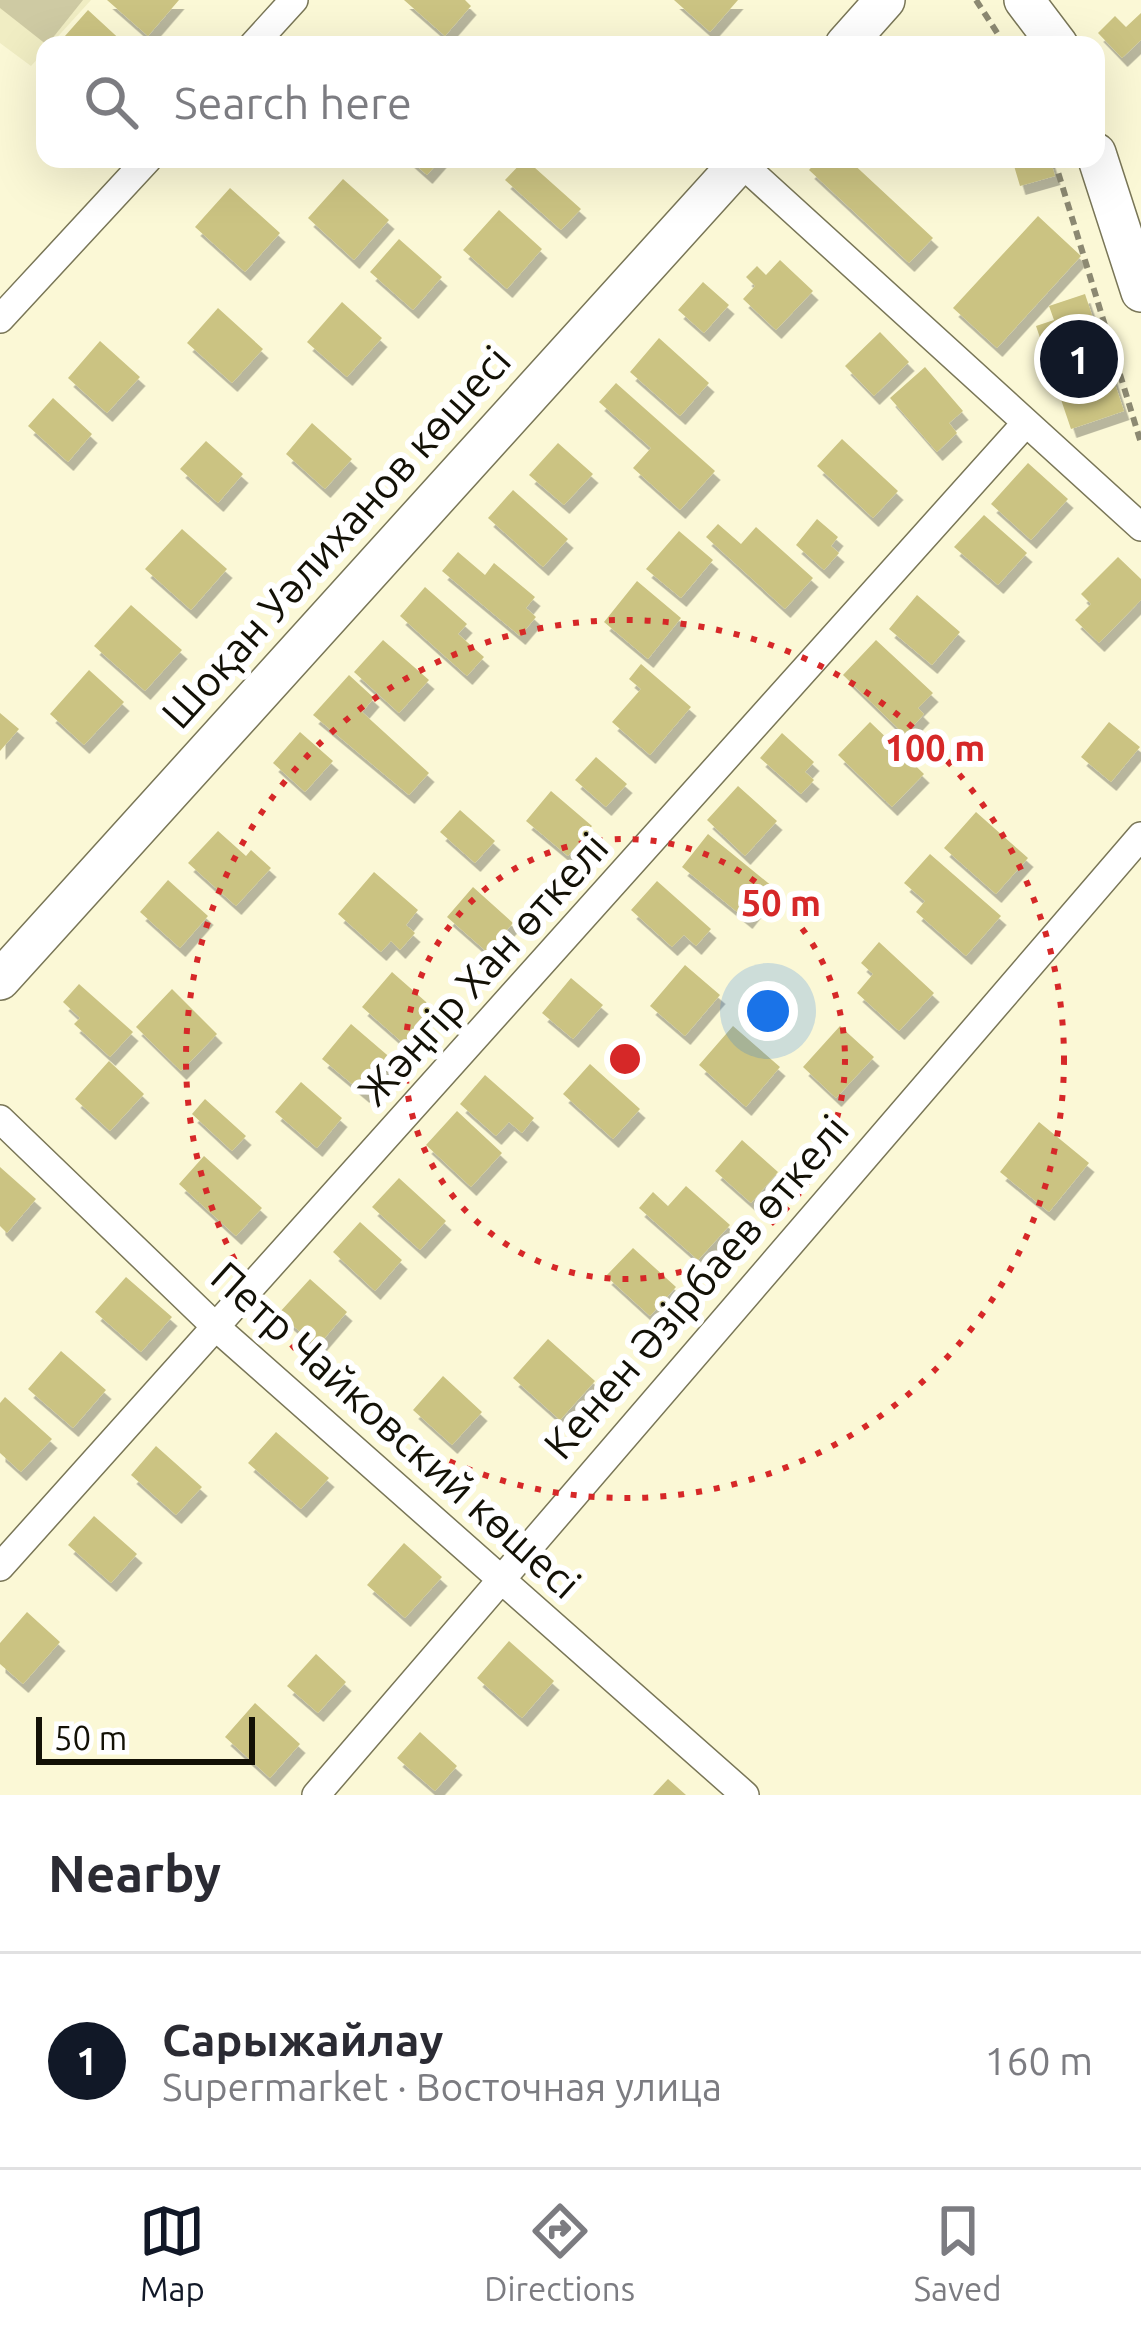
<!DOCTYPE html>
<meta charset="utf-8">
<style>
body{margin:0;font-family:Ubuntu,sans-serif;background:#f2f2f3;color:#2b2b33}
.scale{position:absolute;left:36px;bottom:30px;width:219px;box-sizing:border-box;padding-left:12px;border:6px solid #131106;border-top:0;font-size:33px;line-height:42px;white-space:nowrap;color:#131106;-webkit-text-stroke:9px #fff;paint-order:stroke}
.you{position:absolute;left:768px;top:1011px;width:42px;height:42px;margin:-30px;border:9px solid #fff;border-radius:50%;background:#1a73e8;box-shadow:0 0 0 18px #1a73e833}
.badge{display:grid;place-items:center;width:78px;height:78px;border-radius:50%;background:#111827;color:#fff;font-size:39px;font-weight:700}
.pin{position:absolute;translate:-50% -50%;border:6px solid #fff;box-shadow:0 3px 12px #0006}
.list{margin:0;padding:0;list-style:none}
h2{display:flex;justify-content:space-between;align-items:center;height:156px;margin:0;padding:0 48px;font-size:51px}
h2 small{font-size:39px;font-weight:400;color:#7c7c81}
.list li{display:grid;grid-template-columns:78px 1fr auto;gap:36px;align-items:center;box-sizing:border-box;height:216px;padding:0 48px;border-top:3px solid #e1e1e2}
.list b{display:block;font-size:45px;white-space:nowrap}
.list p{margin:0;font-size:39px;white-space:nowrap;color:#7c7c81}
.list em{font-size:39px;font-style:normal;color:#7c7c81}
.icon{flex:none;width:66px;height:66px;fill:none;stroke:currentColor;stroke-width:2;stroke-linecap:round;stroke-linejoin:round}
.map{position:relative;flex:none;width:1141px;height:1795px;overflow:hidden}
.search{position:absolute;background:#fff;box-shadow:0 12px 48px #0002;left:36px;right:36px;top:36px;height:132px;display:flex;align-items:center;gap:30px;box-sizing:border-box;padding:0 42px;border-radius:24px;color:#7c7c81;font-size:45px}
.sheet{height:372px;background:#fff}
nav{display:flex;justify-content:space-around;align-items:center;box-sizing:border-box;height:168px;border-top:3px solid #e1e1e2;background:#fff;font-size:33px;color:#7c7c81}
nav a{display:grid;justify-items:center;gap:6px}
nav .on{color:#111827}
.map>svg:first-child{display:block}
.built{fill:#f0edc3}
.green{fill:#cecaa3}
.building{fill:#cbc382;filter:url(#shadow)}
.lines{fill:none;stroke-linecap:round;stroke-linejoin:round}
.street-casing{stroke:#797657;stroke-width:30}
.secondary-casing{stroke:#797657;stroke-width:42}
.path{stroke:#8c8972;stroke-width:6;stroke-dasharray:9 6;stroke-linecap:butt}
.street{stroke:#fff;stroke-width:27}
.secondary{stroke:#fff;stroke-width:39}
.ring{fill:none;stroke:#d62828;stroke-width:6;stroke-dasharray:6 12}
.labels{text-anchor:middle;stroke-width:12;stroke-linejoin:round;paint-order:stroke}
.street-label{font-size:42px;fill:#131106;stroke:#fff}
.centre{fill:#d62828;stroke:#fff;stroke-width:6}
.ring-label{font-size:36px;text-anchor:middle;font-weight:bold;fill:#d62828;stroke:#fff;stroke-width:12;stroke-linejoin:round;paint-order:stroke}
</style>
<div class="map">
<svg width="1141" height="1795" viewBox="0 0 1141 1795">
<defs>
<filter id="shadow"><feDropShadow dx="5.5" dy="9" stdDeviation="0" flood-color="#0004"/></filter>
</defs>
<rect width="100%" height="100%" fill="#fbf8d6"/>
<path class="built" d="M0,0H91L31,66L0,43Z"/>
<path class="green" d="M0,0H83L47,45L0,8Z"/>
<path class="building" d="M107,0H179L148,36Z
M404,0H465L471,6L445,36Z
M674,0H738L710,32Z
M88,10L126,45H57Z
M1141,13V40L1122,58L1098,33L1115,16L1126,27Z
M409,159H441L427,175Z
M525,159L581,209L561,230L505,180Z
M819,159H848L933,238L909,263L809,170Z
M1012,159H1050L1055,176L1020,186Z
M343,179L389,220L354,260L308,218Z
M230,188L280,233L245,272L195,227Z
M499,210L542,249L507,289L463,250Z
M1038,216L1081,256L997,348L953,308Z
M399,239L442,277L413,310L370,272Z
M780,260L813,291L776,330L743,299L755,286L746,277L757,266L766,275Z
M703,282L729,305L704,333L678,310Z
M1085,294L1124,411L1071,429L1036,326L1054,320L1049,306Z
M342,302L382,338L347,377L307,342Z
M218,308L263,349L232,383L187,343Z
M880,332L909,362L874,396L845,366Z
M659,338L709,383L680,416L630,372Z
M100,341L140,377L107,413L68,378Z
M925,367L963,411L949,423L957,433L937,452L890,398Z
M616,383L715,471L680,510L633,468L651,448L599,402Z
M53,398L92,434L68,462L28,426Z
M312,423L352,459L325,489L286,454Z
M842,439L898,491L873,518L817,466Z
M206,441L243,474L218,503L180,469Z
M558,443L593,474L564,505L529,475Z
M1028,463L1068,499L1031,540L991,504Z
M513,490L568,539L543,567L488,518Z
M984,515L1027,553L998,585L954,547Z
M817,519L838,537L831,546L839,553L824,570L796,545Z
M718,524L741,544L756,527L813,578L785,609L706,537Z
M182,529L227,569L191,610L145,569Z
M679,531L713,560L681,598L646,569Z
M458,552L485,575L494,563L535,597L526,608L536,617L520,636L442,571Z
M1118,557L1141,579V600L1099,643L1075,620L1091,604L1081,594Z
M637,581L681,618L648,659L604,622Z
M425,587L467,624L458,634L484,657L467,676L400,616Z
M917,595L960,632L932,665L889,629Z
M131,605L182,650L145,691L94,646Z
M383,640L429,680L399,713L354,672Z
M876,640L933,693L918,708L924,714L905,735L843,675Z
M641,664L691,707L650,755L612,722L641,689L629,679Z
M89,670L124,702L84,745L50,714Z
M349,675L374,698L362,712L429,773L409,795L313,715Z
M0,713L19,729L0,751Z
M870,722L924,774L892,807L838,755Z
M1109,722L1140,747L1111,782L1081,757Z
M300,732L333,761L305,792L273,763Z
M782,733L814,762L805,772L814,780L801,794L760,758Z
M596,757L627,784L606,807L575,780Z
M738,786L777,821L745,856L707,820Z
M551,791L592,826L568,856L526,821Z
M460,810L495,841L475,863L440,832Z
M976,812L1028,858L996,894L944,848Z
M218,831L246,856L251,850L271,868L236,906L188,863Z
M708,834L773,887L747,920L682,867Z
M930,854L1001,916L966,956L916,912L925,901L904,883Z
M374,872L418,910L406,925L415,933L400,950L391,941L381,952L338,914Z
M168,880L208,916L180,948L140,912Z
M657,881L711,929L696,946L684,935L672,947L631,910Z
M473,887L513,923L487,952L447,917Z
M879,942L934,993L899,1031L857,993L873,974L861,963Z
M685,965L720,995L685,1036L650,1006Z
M392,972L434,1009L403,1043L362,1007Z
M571,978L603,1005L573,1039L542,1013Z
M79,984L133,1032L110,1057L74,1024L80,1018L63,1002Z
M172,989L217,1034L181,1071L136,1027Z
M351,1024L393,1060L364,1094L322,1059Z
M733,1026L780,1067L746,1107L699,1065Z
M840,1026L874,1057L836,1098L803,1067Z
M109,1061L144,1094L110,1131L75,1099Z
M590,1064L640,1109L613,1139L563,1094Z
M485,1075L534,1118L522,1133L509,1122L496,1136L460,1104Z
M301,1082L342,1118L317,1148L275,1112Z
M205,1099L246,1136L232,1151L192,1114Z
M457,1111L502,1153L471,1187L426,1145Z
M1039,1122L1089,1163L1049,1212L1000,1172Z
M742,1140L778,1172L751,1203L715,1171Z
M204,1156L262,1208L236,1236L179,1184Z
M0,1167L36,1199L7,1233L0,1226Z
M399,1178L446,1221L420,1250L372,1207Z
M686,1186L730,1225L698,1260L639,1208L653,1192L668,1206Z
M360,1222L402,1260L375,1291L333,1252Z
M633,1248L676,1287L650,1316L606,1276Z
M126,1277L172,1317L141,1352L95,1312Z
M310,1279L347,1312L317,1347L279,1313Z
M548,1339L595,1381L560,1420L513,1378Z
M61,1351L106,1390L73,1428L28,1389Z
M443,1376L482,1412L452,1445L413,1410Z
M5,1397L52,1439L21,1472L0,1453V1403Z
M276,1432L329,1478L301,1509L248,1463Z
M156,1446L202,1487L176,1515L131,1475Z
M94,1516L137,1554L111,1583L68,1545Z
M404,1543L442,1577L405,1618L367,1585Z
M27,1612L60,1642L23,1684L0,1664V1643Z
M509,1641L554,1681L522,1718L477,1678Z
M316,1654L346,1682L318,1713L287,1686Z
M255,1703L300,1744L270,1778L225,1737Z
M420,1732L457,1766L435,1791L397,1758Z
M668,1779L686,1795H653Z"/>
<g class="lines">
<defs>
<path id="street" d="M253,45L294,0
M740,162L1141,527
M0,319L148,159
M0,1119L218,1329L745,1795
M0,1567L1025,424
M316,1795L1141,836"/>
<path id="secondary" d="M1024,0L1058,45
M845,45L885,0
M1096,153L1141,292
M0,980L743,159"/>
</defs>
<use href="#street" class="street-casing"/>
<use href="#secondary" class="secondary-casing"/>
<path class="path" d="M976,0L1005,45
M1054,159L1141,443"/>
<use href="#street" class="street"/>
<use href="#secondary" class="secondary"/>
</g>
<g class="ring">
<circle cx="625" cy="1059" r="220"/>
<circle cx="625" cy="1059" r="439"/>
</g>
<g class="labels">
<g class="street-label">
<text transform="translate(336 537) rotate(-48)" y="15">Шоқан Уәлиханов көшесі</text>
<text transform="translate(483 969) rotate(-48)" y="15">Жәңгір Хан өткелі</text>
<text transform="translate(696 1287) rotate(-49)" y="15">Кенен Әзірбаев өткелі</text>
<text transform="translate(396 1430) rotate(42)" y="15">Петр Чайковский көшесі</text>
</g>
</g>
<circle cx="625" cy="1059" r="18" class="centre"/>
<g class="ring-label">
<text x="935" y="761">100 m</text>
<text x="781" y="916">50 m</text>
</g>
</svg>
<div class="scale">50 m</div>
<div class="you"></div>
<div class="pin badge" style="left:1079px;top:359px">1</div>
<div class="search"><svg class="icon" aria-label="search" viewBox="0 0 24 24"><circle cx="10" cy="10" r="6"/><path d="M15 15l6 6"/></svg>Search here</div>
</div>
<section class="sheet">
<h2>Nearby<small></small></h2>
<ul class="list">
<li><span class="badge">1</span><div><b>Сарыжайлау</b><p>Supermarket · Восточная улица</p></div><em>160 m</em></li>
</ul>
</section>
<nav>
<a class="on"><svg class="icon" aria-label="map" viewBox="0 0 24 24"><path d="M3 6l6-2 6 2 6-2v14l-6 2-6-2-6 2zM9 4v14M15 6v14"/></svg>Map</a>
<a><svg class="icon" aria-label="directions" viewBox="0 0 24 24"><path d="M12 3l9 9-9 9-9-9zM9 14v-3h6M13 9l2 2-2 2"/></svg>Directions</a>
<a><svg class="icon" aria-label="saved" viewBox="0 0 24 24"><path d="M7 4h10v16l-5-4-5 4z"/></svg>Saved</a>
</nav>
